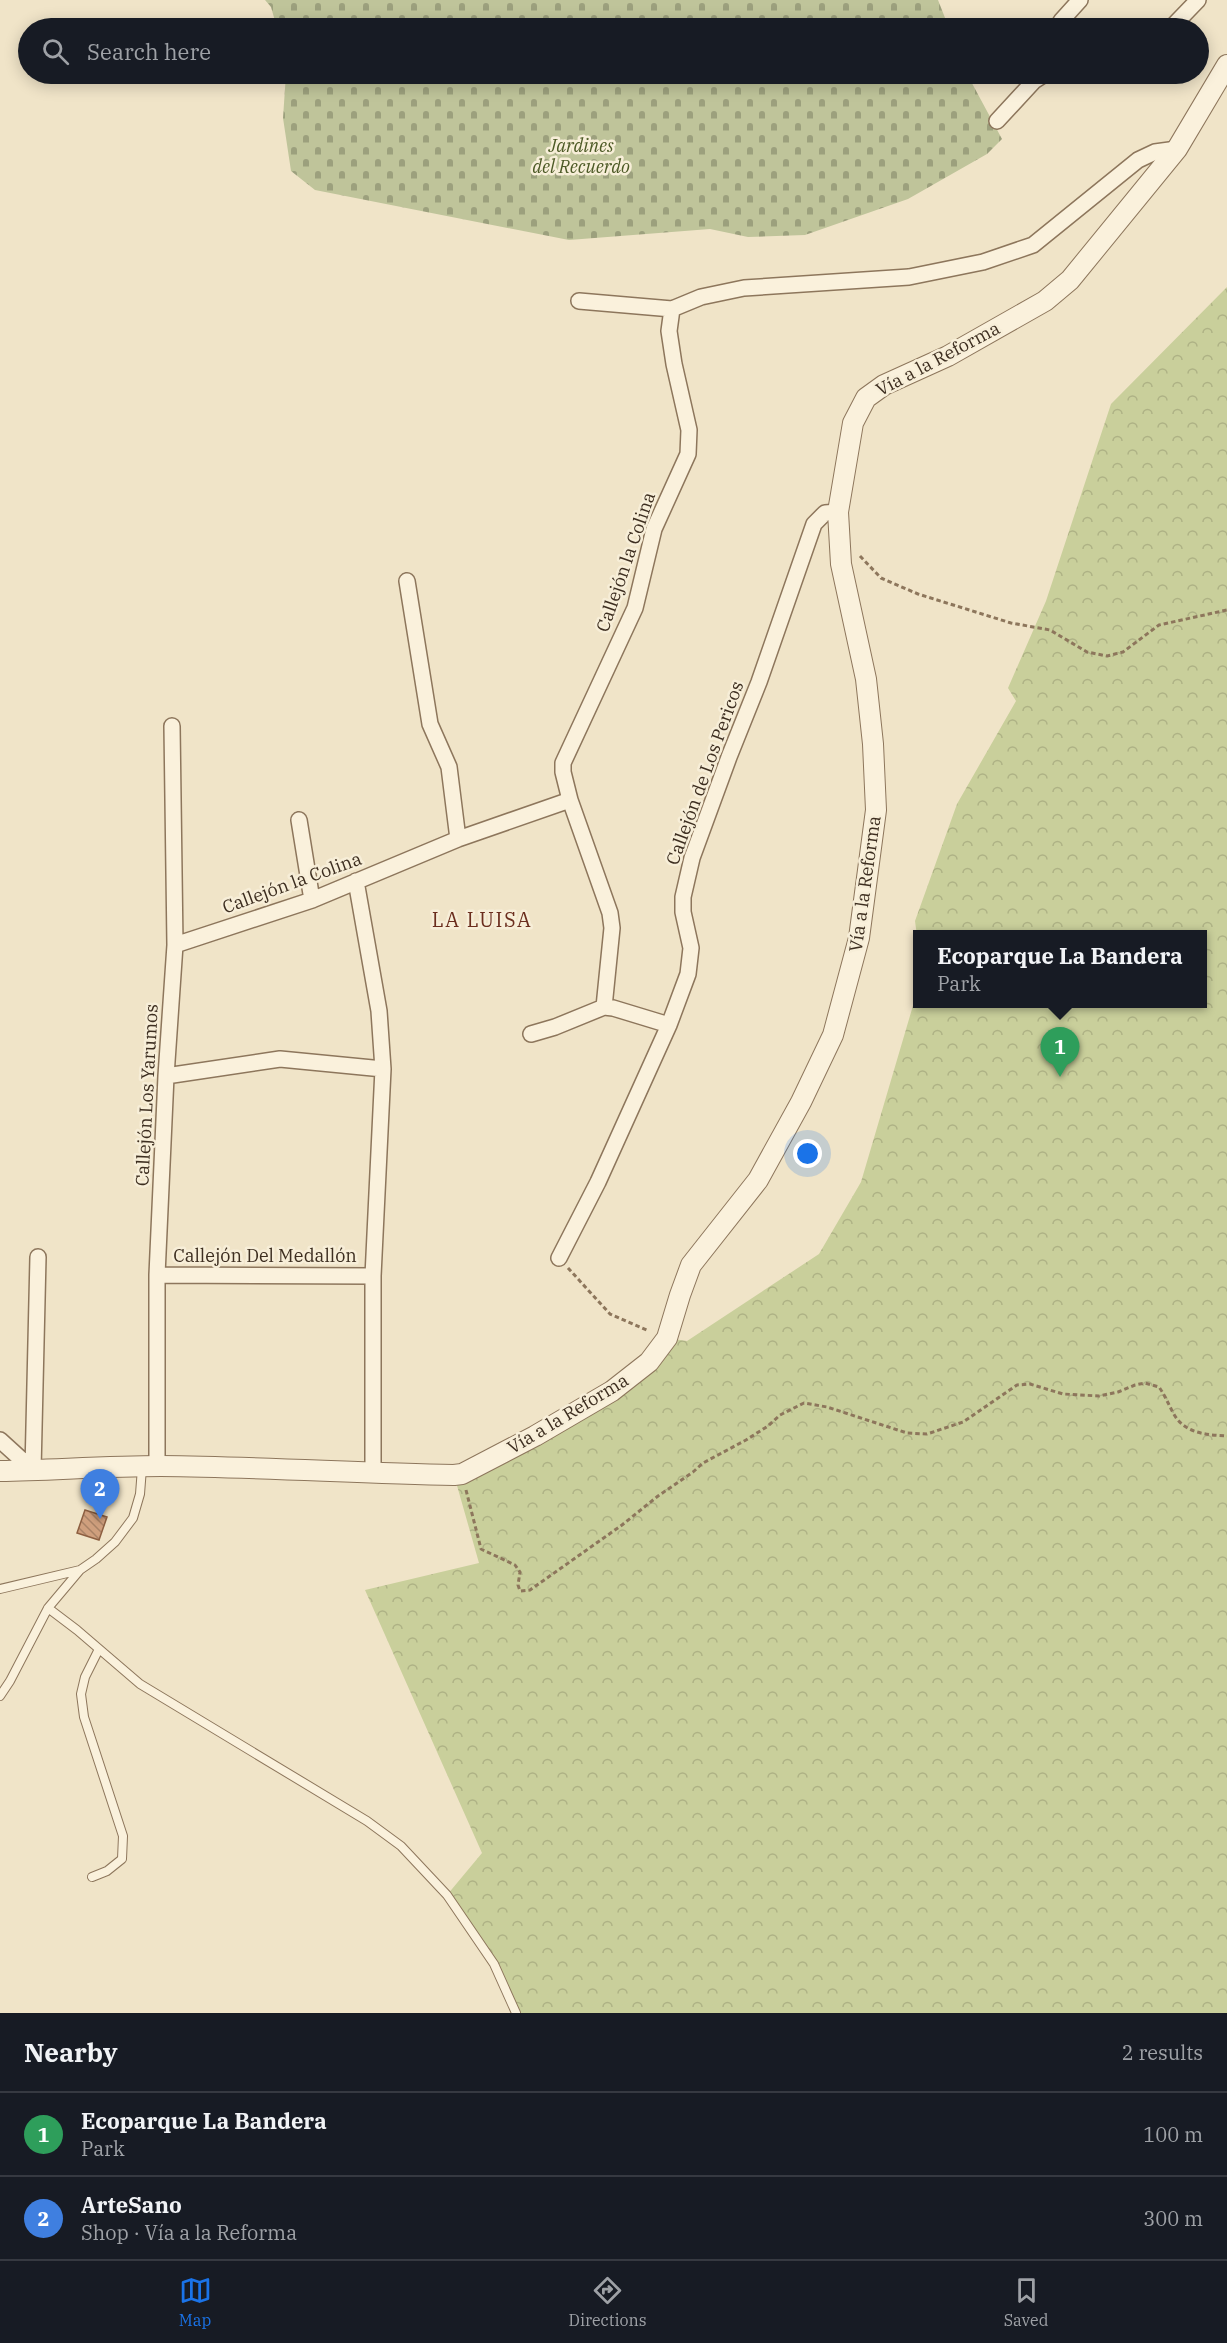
<!DOCTYPE html>
<meta charset="utf-8">
<style>
body{margin:0;font-family:"IBM Plex Serif",serif;background:#20242c;color:#f1f3f6}
.you{position:absolute;left:808px;top:1154px;width:21px;height:21px;margin:-15px;border:4px solid #fff;border-radius:50%;background:#1a73e8;box-shadow:0 0 0 9px #1a73e833}
.badge{display:grid;place-items:center;width:39px;height:39px;border-radius:50%;background:#1a73e8;color:#fff;font-size:20px;font-weight:700}
.pin{position:absolute;translate:-50% -50px;filter:drop-shadow(0 2px 3px #0008)}
.pin::after{content:'';position:absolute;top:32px;width:21px;height:18px;background:inherit;clip-path:polygon(0 0,100% 0,50% 100%)}
.popup{position:absolute;left:913px;top:930px;width:294px;height:78px;box-sizing:border-box;display:grid;place-content:center;border-radius:0px;background:#171b24;filter:drop-shadow(0 2px 4px #0005);font-size:20px;white-space:nowrap;color:#9ea1a6}
.popup b{font-size:22px;color:#f1f3f6}
.popup::after{content:'';position:absolute;left:50%;top:100%;margin-left:-12px;border:12px solid transparent;border-top-color:#171b24}
.list{margin:0;padding:0;list-style:none}
h2{display:flex;justify-content:space-between;align-items:center;height:78px;margin:0;padding:0 24px;font-size:26px}
h2 small{font-size:20px;font-weight:400;color:#9ea1a6}
.list li{display:grid;grid-template-columns:39px 1fr auto;gap:18px;align-items:center;box-sizing:border-box;height:84px;padding:0 24px;border-top:2px solid #363941}
.list b{display:block;font-size:22px;white-space:nowrap}
.list p{margin:0;font-size:20px;white-space:nowrap;color:#9ea1a6}
.list em{font-size:20px;font-style:normal;color:#9ea1a6}
.icon{flex:none;width:33px;height:33px;fill:none;stroke:currentColor;stroke-width:2;stroke-linecap:round;stroke-linejoin:round}
.map{position:relative;flex:none;width:1227px;height:2013px;overflow:hidden}
.search{position:absolute;background:#171b24;box-shadow:0 3px 15px #0003;left:18px;right:18px;top:18px;height:66px;display:flex;align-items:center;gap:15px;box-sizing:border-box;padding:0 21px;border-radius:33px;color:#9ea1a6;font-size:22px}
.sheet{height:246px;background:#171b24}
nav{display:flex;justify-content:space-around;align-items:center;box-sizing:border-box;height:84px;border-top:2px solid #363941;background:#171b24;font-size:16px;color:#9ea1a6}
nav a{display:grid;justify-items:center;gap:3px}
nav .on{color:#1a73e8}
.map>svg:first-child{display:block}
.cemetery{fill:url(#cemetery-stones)}
.park{fill:url(#park-crowns)}
.building{fill:url(#building-back-hatch);stroke:#8d5f41;stroke-width:1.5}
.lines{fill:none;stroke-linecap:round;stroke-linejoin:round}
.service-casing{stroke:#8d765c;stroke-width:10}
.minor-casing{stroke:#8d765c;stroke-width:18}
.tertiary-casing{stroke:#8d765c;stroke-width:22}
.path{stroke:#8d765c;stroke-width:3;stroke-dasharray:4.5 3;stroke-linecap:butt}
.service{stroke:#faf1dc;stroke-width:8}
.minor{stroke:#faf1dc;stroke-width:15}
.tertiary{stroke:#faf1dc;stroke-width:20}
.labels{text-anchor:middle;stroke-width:5;stroke-linejoin:round;paint-order:stroke}
.park-label{font-size:18px;font-style:italic;fill:#4d5a26;stroke:#f7eed8}
.street-label{font-size:18px;fill:#3d2e20;stroke:#f7eed8}
.neighbourhood-label{font-size:20px;letter-spacing:1.5px;fill:#6b2e1e;stroke:#f7eed8}
</style>
<div class="map">
<svg width="1227" height="2013" viewBox="0 0 1227 2013">
<defs>
<pattern id="cemetery-stones" width="16" height="16" patternUnits="userSpaceOnUse" patternTransform="scale(1.5)"><rect width="16" height="16" fill="#bfc49a"/><path d="M2 7V4a2 2 0 0 1 4 0v3zM10 15v-3a2 2 0 0 1 4 0v3z" fill="#9ca07d"/></pattern>
<pattern id="park-crowns" width="20" height="18" patternUnits="userSpaceOnUse" patternTransform="scale(1.5)"><rect width="20" height="18" fill="#c9cf9b"/><path d="M2 6a3 3 0 1 1 6 0M12 15a3 3 0 1 1 6 0" fill="none" stroke="#aeb285"/></pattern>
<pattern id="building-back-hatch" width="6" height="6" patternUnits="userSpaceOnUse" patternTransform="scale(1.5)"><rect width="6" height="6" fill="#cf9f7d"/><path d="M-1 5l2 2M0 0l6 6M5-1l2 2" fill="none" stroke="#a98266"/></pattern>
</defs>
<rect width="100%" height="100%" fill="#f0e4c8"/>
<path class="cemetery" d="M265,0H938L949,28H277L271,7Z
M286,74H967L1002,139L987,154L908,199L805,235L748,237L710,229L569,240L315,190L291,171L283,118Z"/>
<path class="park" d="M1227,287V2013H516L494,1964L447,1895L482,1853L365,1590L479,1563L454,1475L535,1436L667,1338L687,1341L819,1254L861,1182L917,992L918,1004H1202V934L917,936L915,921L957,804L1016,701L1008,688L1046,601L1111,404Z"/>
<path class="building" d="M85,1510L107,1517L99,1540L77,1533Z"/>
<g class="lines">
<defs>
<path id="service" d="M0,1589L80,1570L96,1559L115,1542L133,1518L140,1494L142,1468
M48,1608L77,1630L140,1684L367,1821L401,1846L447,1895L494,1964L516,2013
M0,1696L10,1681L48,1608L80,1570
M92,1877L107,1871L122,1859L123,1836L84,1717L81,1694L85,1677L99,1649"/>
<path id="minor" d="M1061,21L1080,0
M1171,28L1198,0
M997,121L1034,81L1045,74
M579,301L672,309L701,297L744,288L909,277L983,262L1033,245L1138,160L1155,152L1177,149
M407,581L430,724L449,767L458,839
M570,800L610,913L612,928L604,1007
M299,820L312,900
M356,881L379,1011L383,1069L373,1276V1474
M175,945L312,900L458,839L570,800L563,772V763L635,608L654,529L688,454L689,430L674,364L669,331L672,309
M531,1034L555,1027L604,1007L613,1008L669,1025
M166,1076L280,1059L383,1069
M559,1258L598,1182L669,1025L688,974L691,948L683,912V897L692,858L729,757L759,682L814,524L825,513L838,512
M157,1275L373,1276
M0,1440L33,1470
M157,1466V1275L166,1076L175,945L172,726
M33,1470L38,1257"/>
<path id="tertiary" d="M0,1471C53,1470 107,1466 161,1466C259,1467 356,1473 454,1475L462,1474L535,1436L612,1391L649,1362L667,1338L680,1295L691,1265L758,1180L801,1102L833,1035L859,938L876,810L873,744L866,679L841,564L838,512L853,423L866,398L884,385L948,356L1045,301L1070,280L1177,149L1227,65"/>
</defs>
<use href="#service" class="service-casing"/>
<use href="#minor" class="minor-casing"/>
<use href="#tertiary" class="tertiary-casing"/>
<path class="path" d="M860,556L881,578L918,594L1011,623L1050,630L1087,652L1107,656L1123,652L1159,625L1227,610
M568,1268L610,1314L649,1331
M466,1490L481,1549L515,1565L520,1572L518,1585L520,1591L530,1590L622,1525L658,1496L693,1472L703,1463L746,1440L768,1426L780,1415L804,1403L827,1407L907,1433L927,1434L963,1422L1017,1385L1030,1384L1063,1394L1099,1396L1118,1392L1135,1385L1145,1383L1159,1387C1166,1397 1169,1406 1175,1416C1186,1434 1209,1435 1227,1436"/>
<use href="#service" class="service"/>
<use href="#minor" class="minor"/>
<use href="#tertiary" class="tertiary"/>
</g>
<g class="labels">
<g class="park-label">
<text x="581" y="152">Jardines<tspan x="581" dy="21">del Recuerdo</tspan></text>
</g>
<g class="street-label">
<text transform="translate(938 359) rotate(-28)" y="6">Vía a la Reforma</text>
<text transform="translate(626 562) rotate(-71)" y="6">Callejón la Colina</text>
<text transform="translate(705 773) rotate(-70)" y="6">Callejón de Los Pericos</text>
<text transform="translate(292 883) rotate(-20)" y="6">Callejón la Colina</text>
<text transform="translate(865 884) rotate(-82)" y="6">Vía a la Reforma</text>
<text transform="translate(147 1095) rotate(-87)" y="6">Callejón Los Yarumos</text>
<text x="265" y="1262">Callejón Del Medallón</text>
<text transform="translate(568 1414) rotate(-31)" y="6">Vía a la Reforma</text>
</g>
<g class="neighbourhood-label">
<text x="482" y="927">LA LUISA</text>
</g>
</g>
</svg>
<div class="you"></div>
<div class="pin badge" style="left:1060px;top:1077px;background:#2e9e5b">1</div>
<div class="popup"><b>Ecoparque La Bandera</b>Park</div>
<div class="pin badge" style="left:100px;top:1519px;background:#3f7fe0">2</div>
<div class="search"><svg class="icon" aria-label="search" viewBox="0 0 24 24"><circle cx="10" cy="10" r="6"/><path d="M15 15l6 6"/></svg>Search here</div>
</div>
<section class="sheet">
<h2>Nearby<small>2 results</small></h2>
<ul class="list">
<li><span class="badge" style="background:#2e9e5b">1</span><div><b>Ecoparque La Bandera</b><p>Park</p></div><em>100 m</em></li>
<li><span class="badge" style="background:#3f7fe0">2</span><div><b>ArteSano</b><p>Shop · Vía a la Reforma</p></div><em>300 m</em></li>
</ul>
</section>
<nav>
<a class="on"><svg class="icon" aria-label="map" viewBox="0 0 24 24"><path d="M3 6l6-2 6 2 6-2v14l-6 2-6-2-6 2zM9 4v14M15 6v14"/></svg>Map</a>
<a><svg class="icon" aria-label="directions" viewBox="0 0 24 24"><path d="M12 3l9 9-9 9-9-9zM9 14v-3h6M13 9l2 2-2 2"/></svg>Directions</a>
<a><svg class="icon" aria-label="saved" viewBox="0 0 24 24"><path d="M7 4h10v16l-5-4-5 4z"/></svg>Saved</a>
</nav>
